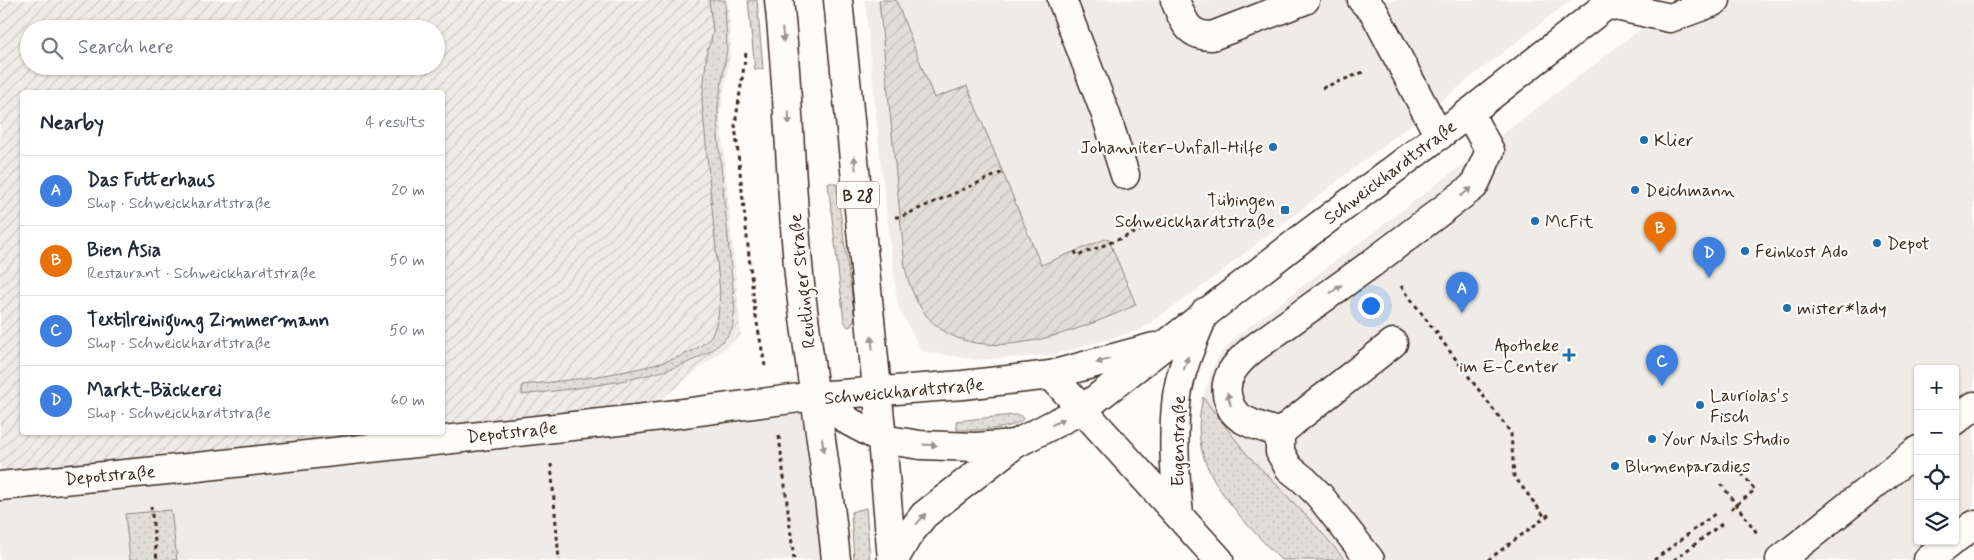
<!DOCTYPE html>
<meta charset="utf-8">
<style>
body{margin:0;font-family:Mynerve,sans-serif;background:#f6f6f7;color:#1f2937}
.controls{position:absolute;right:15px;bottom:15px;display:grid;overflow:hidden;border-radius:5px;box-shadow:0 1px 4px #0004}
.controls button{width:45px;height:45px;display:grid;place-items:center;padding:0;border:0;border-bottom:1px solid #e0e1e3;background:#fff;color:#1f2937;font:25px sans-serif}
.you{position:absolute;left:1370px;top:305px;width:18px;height:18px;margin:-12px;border:4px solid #fff;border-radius:50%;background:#1a73e8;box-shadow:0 0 0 8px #1a73e833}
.badge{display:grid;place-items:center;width:32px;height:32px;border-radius:50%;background:#1f6fb2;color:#fff;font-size:16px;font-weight:700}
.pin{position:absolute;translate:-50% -41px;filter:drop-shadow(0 1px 2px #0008)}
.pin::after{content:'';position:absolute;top:26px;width:18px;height:15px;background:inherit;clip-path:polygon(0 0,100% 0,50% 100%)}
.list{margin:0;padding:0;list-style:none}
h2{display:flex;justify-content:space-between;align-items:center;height:65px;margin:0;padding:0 20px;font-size:21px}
h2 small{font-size:16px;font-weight:400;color:#747a83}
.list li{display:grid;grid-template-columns:32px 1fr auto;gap:15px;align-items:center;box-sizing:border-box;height:70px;padding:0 20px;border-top:1px solid #e0e1e3}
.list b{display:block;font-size:19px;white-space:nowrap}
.list p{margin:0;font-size:16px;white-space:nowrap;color:#747a83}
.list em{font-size:16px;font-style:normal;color:#747a83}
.icon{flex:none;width:28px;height:28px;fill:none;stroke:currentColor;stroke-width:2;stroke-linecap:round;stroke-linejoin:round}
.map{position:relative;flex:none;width:1974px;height:560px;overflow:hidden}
.search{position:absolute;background:#fff;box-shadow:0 1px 4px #0004;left:20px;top:20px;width:425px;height:55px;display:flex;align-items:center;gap:12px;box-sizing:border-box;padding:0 18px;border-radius:28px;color:#747a83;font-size:19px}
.panel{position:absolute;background:#fff;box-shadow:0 1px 4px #0004;left:20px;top:90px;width:425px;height:345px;border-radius:5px}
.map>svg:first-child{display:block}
.built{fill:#efece7}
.industrial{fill:url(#industrial-furrows);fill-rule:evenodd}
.grass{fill:url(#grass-dots);stroke:#8e847a}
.garden{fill:url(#garden-furrows);stroke:#8e847a}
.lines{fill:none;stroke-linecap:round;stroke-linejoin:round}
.minor-casing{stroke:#3b2a1e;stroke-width:31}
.major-casing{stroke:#3b2a1e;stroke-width:31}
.path{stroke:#3b2a1e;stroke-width:3;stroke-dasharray:4 4;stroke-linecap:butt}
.minor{stroke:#fdfcf7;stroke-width:28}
.major{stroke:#fdfcf7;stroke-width:28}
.oneway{fill:#9c938a}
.poi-dot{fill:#1f6fb2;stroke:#fdfcf7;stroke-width:2}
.labels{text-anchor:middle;stroke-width:4.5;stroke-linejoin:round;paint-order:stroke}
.shield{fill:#fdfcf7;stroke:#75695f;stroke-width:1}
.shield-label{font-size:16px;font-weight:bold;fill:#3b2a1e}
.poi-label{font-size:18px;fill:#3b2a1e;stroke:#fdfcf7;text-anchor:start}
.street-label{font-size:18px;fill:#3b2a1e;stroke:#fdfcf7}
</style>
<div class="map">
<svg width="1974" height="560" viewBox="0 0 1974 560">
<defs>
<pattern id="industrial-furrows" width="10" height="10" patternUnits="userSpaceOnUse" patternTransform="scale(1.25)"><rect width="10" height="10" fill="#efece7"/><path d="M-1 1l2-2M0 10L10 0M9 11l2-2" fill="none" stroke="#cecbc6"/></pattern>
<pattern id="grass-dots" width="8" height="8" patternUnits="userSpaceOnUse" patternTransform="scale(1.25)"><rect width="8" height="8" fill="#e1ded7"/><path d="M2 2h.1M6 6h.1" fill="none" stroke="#c2bfb8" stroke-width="1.8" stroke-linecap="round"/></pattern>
<pattern id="garden-furrows" width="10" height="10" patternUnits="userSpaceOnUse" patternTransform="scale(1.25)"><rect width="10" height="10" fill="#e1ded7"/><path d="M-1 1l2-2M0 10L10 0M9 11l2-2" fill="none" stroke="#c2bfb8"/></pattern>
</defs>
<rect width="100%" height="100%" fill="#fdfcf7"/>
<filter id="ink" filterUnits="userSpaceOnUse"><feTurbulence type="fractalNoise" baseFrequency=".02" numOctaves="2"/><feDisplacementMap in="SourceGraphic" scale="10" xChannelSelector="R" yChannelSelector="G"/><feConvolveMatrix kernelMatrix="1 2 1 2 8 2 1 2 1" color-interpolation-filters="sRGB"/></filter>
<g filter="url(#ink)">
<path class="built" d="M865,0H1571L1196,291L1140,330L1052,355L977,360L922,351L898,307L881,165Z
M1679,0H1974V511L1955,525V369H1918V541H1934L1910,560H1345L1318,528L1245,452L1203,397L1217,358L1238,335Z
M815,396L836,560H0V486Z"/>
<path class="industrial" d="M0,0H728L731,50L720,113L741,335L637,419L0,486ZM29,29H436V66H29ZM22,92H442V432H22Z"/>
<path class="grass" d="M709,0H725L727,49L718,106V135L735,310C733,317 734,327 730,332C702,378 573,388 522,395V385C561,381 692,370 712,334C719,322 719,306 720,293L702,102L707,50L711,41L713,31Z
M748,0H757L763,69L755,70Z
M828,183H836L855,318L851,326L848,327L844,321Z
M1203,397L1245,452L1318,528L1345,560H1281C1252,530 1204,483 1200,440C1198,425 1200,412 1203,397Z
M1014,415H1020L1023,419C1012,431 973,430 957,430L956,421Z
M866,508L870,560H854L851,512Z
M171,510L177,560H130L125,514Z"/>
<path class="garden" d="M879,0H896L934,98L967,86L1041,265L1108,238L1136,305C1058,340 930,388 905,267Z"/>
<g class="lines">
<defs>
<path id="minor" d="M1062,0L1106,115L1125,175
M1175,0C1183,20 1187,36 1212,36L1305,0
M1362,0L1374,12L1439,136
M1607,4L1670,18L1711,3L1716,0
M1051,375L1219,560
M1955,421L1974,406
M1280,433C1266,428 1244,424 1234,412C1232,410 1230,405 1229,402C1220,379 1237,362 1253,349L1371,264L1474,186L1490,151L1469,113
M0,486L188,468L637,419L815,396
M1179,515C1175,476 1172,436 1177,396C1181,367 1194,339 1205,312
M1955,539L1974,525
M1370,560L1319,495L1304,480L1289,468L1280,452V433L1294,421L1393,343
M1780,560L1918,450
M1928,560L1952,541"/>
<path id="major" d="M779,0C789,92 790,184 799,275C809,370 827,465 836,560
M838,0L882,439L892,560
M815,396L850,422L882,439L920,445L976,447L1015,444L1083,409L1301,239L1469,113L1613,0
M815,396L963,385L1051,375L1154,347
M894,560L907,537L924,515L1015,444"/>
</defs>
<use href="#minor" class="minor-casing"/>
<use href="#major" class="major-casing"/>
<path class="path" d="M746,53L735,125L755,312L765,366
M1322,88L1366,71
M895,217H900L1003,172
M1075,251L1077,256L1142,230
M1401,286L1511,433L1514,476L1545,517
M1435,333L1442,329
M779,436L794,560
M551,464L559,560
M1721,484L1757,533
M151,506L157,560
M1731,509L1755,490L1739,470
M1488,560L1551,513
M1654,560L1716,513
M1674,560L1723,523"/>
<use href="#minor" class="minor"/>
<use href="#major" class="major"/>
</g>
<defs><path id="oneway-solid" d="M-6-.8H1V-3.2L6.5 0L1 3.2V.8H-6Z" transform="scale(1.25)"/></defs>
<g class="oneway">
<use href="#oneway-solid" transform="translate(783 35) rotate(84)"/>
<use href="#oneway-solid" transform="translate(789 118) rotate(87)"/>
<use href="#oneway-solid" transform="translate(855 163) rotate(-96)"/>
<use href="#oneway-solid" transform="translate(1466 192) rotate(-37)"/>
<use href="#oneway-solid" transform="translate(1336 289) rotate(-36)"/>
<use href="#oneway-solid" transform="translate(872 343) rotate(-95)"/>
<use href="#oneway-solid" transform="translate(1103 361) rotate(164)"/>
<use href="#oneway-solid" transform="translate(1186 363) rotate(-73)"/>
<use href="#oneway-solid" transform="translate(1229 399) rotate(-105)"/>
<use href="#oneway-solid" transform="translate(1058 422) rotate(-27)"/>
<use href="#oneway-solid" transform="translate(823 445) rotate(81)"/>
<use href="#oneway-solid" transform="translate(930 445) rotate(3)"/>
<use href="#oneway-solid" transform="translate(921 519) rotate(-49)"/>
</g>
</g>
<g class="poi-dot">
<circle cx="1644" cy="140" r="5"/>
<circle cx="1273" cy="147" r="5"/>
<circle cx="1635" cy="190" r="5"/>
<rect x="1280" y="205" width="10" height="10" rx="2.5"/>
<circle cx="1535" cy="221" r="5"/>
<circle cx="1877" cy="243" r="5"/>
<circle cx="1745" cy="251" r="5"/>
<circle cx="1787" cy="308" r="5"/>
<path d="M1566.5 347.5h5v5h5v5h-5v5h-5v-5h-5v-5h5z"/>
<circle cx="1700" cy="405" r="5"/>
<circle cx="1652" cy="439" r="5"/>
<circle cx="1615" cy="466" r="5"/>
</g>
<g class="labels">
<rect class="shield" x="837" y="181.5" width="42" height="27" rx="4"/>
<g class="shield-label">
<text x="858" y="201">B 28</text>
</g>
<g class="poi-label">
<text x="1654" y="146">Klier</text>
<text x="1263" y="153" text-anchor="end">Johanniter-Unfall-Hilfe</text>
<text x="1645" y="196">Deichmann</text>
<text x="1275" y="206" text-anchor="end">Tübingen<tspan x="1275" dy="21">Schweickhardtstraße</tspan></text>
<text x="1545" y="227">McFit</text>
<text x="1887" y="249">Depot</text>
<text x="1755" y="257">Feinkost Ado</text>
<text x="1797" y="314">mister*lady</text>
<text x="1559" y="351" text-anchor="end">Apotheke<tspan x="1559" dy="21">im E-Center</tspan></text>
<text x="1710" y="401">Lauriolas's<tspan x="1710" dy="21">Fisch</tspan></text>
<text x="1662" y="445">Your Nails Studio</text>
<text x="1625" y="472">Blumenparadies</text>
</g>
<g class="street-label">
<text transform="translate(1390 172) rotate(-37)" y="6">Schweickhardtstraße</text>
<text transform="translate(802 281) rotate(-96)" y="6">Reutlinger Straße</text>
<text transform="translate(904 391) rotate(-5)" y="6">Schweickhardtstraße</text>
<text transform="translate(512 432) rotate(-6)" y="6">Depotstraße</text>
<text transform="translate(1178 441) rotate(-89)" y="6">Eugenstraße</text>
<text transform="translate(110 475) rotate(-5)" y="6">Depotstraße</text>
</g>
</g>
</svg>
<div class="controls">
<button>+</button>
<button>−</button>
<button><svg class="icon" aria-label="locate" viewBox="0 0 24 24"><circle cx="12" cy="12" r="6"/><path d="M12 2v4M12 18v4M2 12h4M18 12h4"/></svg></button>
<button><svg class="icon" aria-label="layers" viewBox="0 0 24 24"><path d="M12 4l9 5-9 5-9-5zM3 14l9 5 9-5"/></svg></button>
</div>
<div class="you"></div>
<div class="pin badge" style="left:1462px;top:313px;background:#3f7fe0">A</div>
<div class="pin badge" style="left:1660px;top:253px;background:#e8710a">B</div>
<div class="pin badge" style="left:1662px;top:386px;background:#3f7fe0">C</div>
<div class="pin badge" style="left:1709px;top:278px;background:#3f7fe0">D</div>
<div class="search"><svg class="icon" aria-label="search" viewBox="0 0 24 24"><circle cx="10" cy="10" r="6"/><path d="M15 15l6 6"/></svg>Search here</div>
<section class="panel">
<h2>Nearby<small>4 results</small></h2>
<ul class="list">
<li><span class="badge" style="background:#3f7fe0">A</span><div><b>Das Futterhaus</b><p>Shop · Schweickhardtstraße</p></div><em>20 m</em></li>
<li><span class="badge" style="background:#e8710a">B</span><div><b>Bien Asia</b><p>Restaurant · Schweickhardtstraße</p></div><em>50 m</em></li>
<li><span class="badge" style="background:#3f7fe0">C</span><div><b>Textilreinigung Zimmermann</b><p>Shop · Schweickhardtstraße</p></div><em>50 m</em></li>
<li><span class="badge" style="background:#3f7fe0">D</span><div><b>Markt-Bäckerei</b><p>Shop · Schweickhardtstraße</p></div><em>60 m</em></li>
</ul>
</section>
</div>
